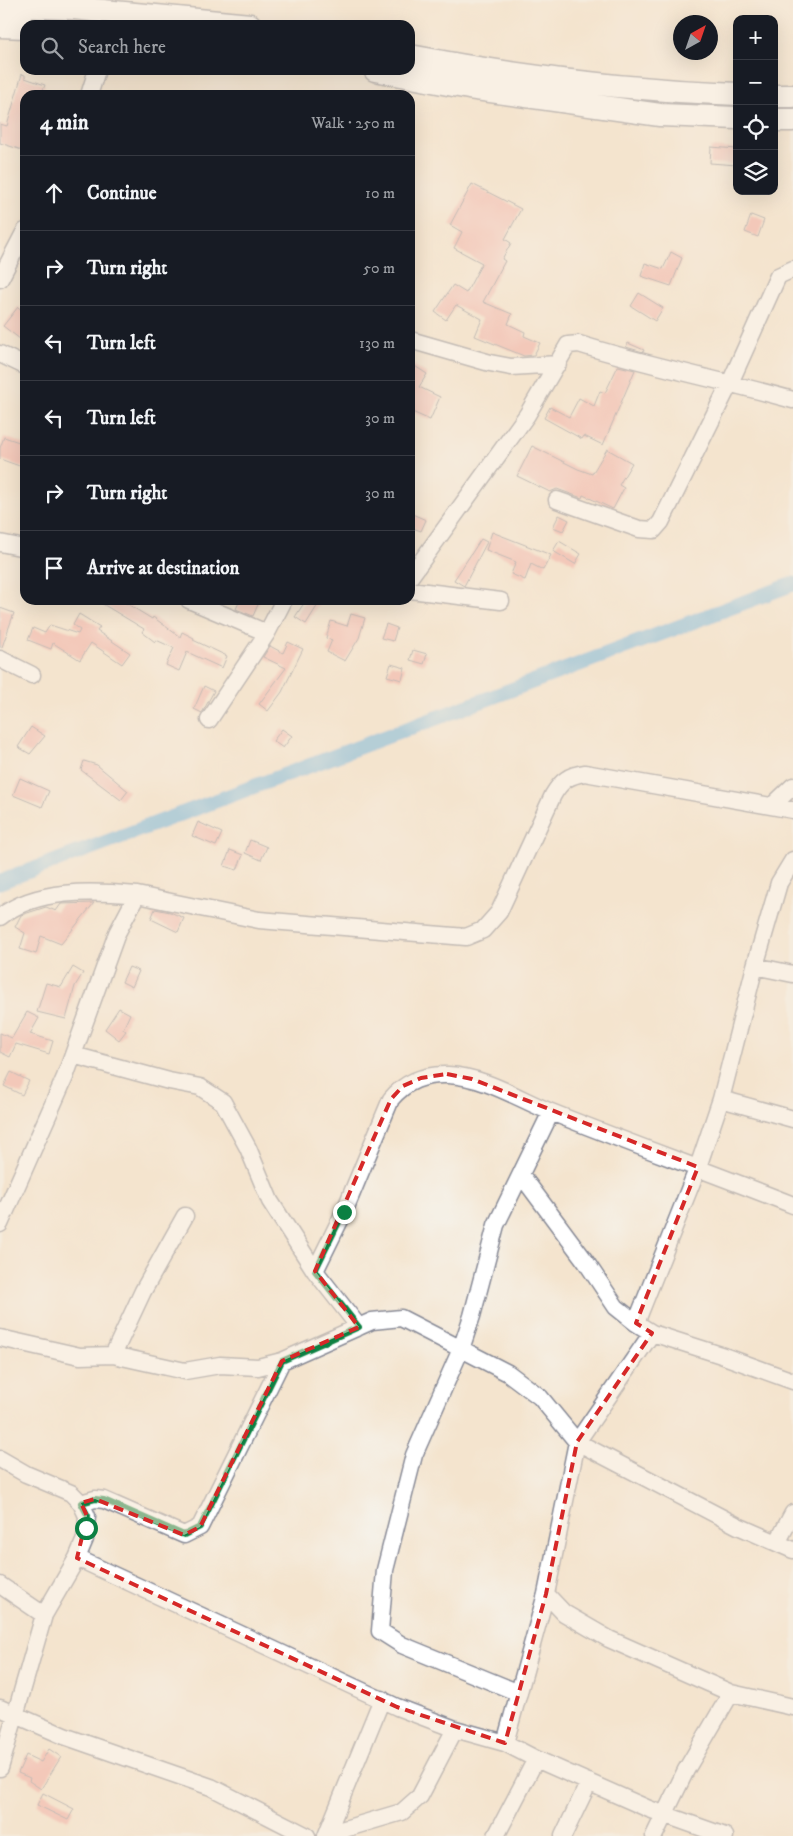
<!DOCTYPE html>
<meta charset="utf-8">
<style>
body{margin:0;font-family:"IM FELL DW Pica",serif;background:#242831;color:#f1f3f6}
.controls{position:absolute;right:15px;top:15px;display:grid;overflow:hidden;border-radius:10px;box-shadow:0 5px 20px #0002}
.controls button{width:45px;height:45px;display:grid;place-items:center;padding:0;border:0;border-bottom:1px solid #363941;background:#171b24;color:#f1f3f6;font:25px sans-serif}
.compass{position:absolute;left:673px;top:15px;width:45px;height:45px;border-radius:50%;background:#171b24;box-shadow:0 5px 20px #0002;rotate:40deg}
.stop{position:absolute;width:15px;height:15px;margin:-11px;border:4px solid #0b8043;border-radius:50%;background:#fff}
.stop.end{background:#0b8043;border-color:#fff;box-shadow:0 1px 5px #0008}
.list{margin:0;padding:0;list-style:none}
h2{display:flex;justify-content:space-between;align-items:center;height:65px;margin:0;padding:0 20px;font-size:21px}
h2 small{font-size:16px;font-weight:400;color:#9ea1a6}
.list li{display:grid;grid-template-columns:32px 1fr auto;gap:15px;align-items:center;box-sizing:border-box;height:75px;padding:0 20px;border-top:1px solid #363941}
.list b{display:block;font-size:19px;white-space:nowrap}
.list em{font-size:16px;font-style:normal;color:#9ea1a6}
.icon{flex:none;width:28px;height:28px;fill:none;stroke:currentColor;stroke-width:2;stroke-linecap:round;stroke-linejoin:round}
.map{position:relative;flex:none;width:793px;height:1836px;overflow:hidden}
.search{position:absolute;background:#171b24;box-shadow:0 5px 20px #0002;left:20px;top:20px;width:395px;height:55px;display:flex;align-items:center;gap:12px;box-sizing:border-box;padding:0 18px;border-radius:15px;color:#9ea1a6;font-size:19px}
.panel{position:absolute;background:#171b24;box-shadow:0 5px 20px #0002;left:20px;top:90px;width:395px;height:515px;border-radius:15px}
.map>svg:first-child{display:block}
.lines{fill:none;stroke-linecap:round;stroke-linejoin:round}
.canal{stroke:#69b3e1;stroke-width:15}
.building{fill:#f2a7a1}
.minor-casing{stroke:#888a96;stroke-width:19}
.secondary-casing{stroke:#888a96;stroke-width:25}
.minor{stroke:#fff;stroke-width:16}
.secondary{stroke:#fff;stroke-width:22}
.route{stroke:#0b8043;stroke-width:6}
.marked{fill:none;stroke:#d62828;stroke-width:4;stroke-dasharray:10 6;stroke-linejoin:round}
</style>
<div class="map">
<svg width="793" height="1836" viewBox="0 0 793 1836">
<rect width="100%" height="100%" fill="#f6f6f2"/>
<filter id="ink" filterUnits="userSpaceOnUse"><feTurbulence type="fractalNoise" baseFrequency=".02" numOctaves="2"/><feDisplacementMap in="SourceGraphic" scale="10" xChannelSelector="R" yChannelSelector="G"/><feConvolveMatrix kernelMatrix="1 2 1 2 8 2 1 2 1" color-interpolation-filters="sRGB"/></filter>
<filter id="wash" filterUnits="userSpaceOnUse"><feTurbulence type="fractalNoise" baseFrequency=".0096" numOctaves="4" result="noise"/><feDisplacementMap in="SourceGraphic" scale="20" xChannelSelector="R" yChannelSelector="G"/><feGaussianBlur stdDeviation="1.12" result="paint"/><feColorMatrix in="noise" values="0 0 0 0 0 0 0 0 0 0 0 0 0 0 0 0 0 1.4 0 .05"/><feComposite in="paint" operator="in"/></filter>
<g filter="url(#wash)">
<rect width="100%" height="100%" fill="#f4e4ce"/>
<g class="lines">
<path class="canal" d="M0,882L793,584"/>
</g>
<g id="blocks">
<path class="building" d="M22,74L25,75V78L45,85L41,95H25V141L22,150L0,143V124L7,126Z
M711,147L737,149V165L710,163Z
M472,184L521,209L505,239L511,243L502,259L505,261L483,302L512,314L508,324L525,332L524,336L540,343L534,355L524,356L475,336L482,319L456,305L446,320L435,312L453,285L466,293L482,263L454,248L462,232L450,225Z
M751,215L764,220L758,237L745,232Z
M671,252L682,258L671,286L641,276L645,263L663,269Z
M639,293L663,308L655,321L631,306Z
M18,307L25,313V333L20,339L3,326Z
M628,343L644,350L643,352L626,347Z
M410,363L427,374L419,387L440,397L430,420L410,411Z
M618,366L635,370L603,445L584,436L582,439L544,418L550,407L569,417L579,398L594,406L600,391L605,393Z
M4,437L25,444V468L0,459V448Z
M532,446L578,469L592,474L607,449L632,463L619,485L624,488L613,509L583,495L582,498L557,489L550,492L517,476Z
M410,513L426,520L421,531L410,527Z
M559,515L569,520L563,531L553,527Z
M492,532L551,555L543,570L531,564L525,580L511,574L516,562L486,550Z
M481,539L487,542L464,586L454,580Z
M559,541L581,554L575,564L553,551Z
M96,600H121L152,619L153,617L180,637L182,632L194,638L193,640L227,656L222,668L187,652L179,671L166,665L174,648L156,640L155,642L142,632L144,629Z
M240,600H260L253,616L236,609Z
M306,600H321L306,624L295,617Z
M0,608L14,613L2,647H0Z
M79,614L100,627L97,631L130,653L122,664L91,643L80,660L53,643L51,649L28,640L33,628L45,633L50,625L78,634L80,630L73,625Z
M351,614L365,618L359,638L345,661L327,652L332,640L326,638L331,621L347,626Z
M386,624L397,628L393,641L381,638Z
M288,642L303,649L282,692L268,711L259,704L286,668L263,657L270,646L283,653Z
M413,650L427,654L424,664L410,660Z
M391,664L405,668L402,680L387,676Z
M204,686L214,691L202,713L194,709Z
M31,727L45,736L30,754L18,747Z
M282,729L292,736L283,748L273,741Z
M84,761L97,765L128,791L121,800L81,770Z
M20,778L49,791L42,807L13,795Z
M198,822L222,833L216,846L192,836Z
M250,840L267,847L261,860L245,853Z
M230,850L243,855L237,870L224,866Z
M94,903L61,944L41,936L36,954L20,949L25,933L15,927L21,915L46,907L56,911L61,904Z
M155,909L170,912L184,918L178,932L151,919Z
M73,967L83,973L75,986L66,1019L37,1012L46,983L61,987Z
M129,967L139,971L132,987L122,982Z
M119,1008L130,1014L123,1029L126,1031L119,1040L105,1029Z
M27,1012L39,1018L30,1034L53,1041L49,1054L16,1044L10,1057L0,1052V1033L12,1038Z
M11,1072L29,1081L22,1095L4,1086Z
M49,1749L61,1757L41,1789L29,1781L30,1778L18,1773L26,1755L41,1762Z
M43,1793L74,1809L68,1820L37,1805Z"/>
</g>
</g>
<g filter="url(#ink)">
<use href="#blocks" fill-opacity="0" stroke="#888a96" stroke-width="1"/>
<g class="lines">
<defs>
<path id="minor" d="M89,95L97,70
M0,279L25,231
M410,340L490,363L511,367L558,364
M0,354L25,366
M557,500L639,529L654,530L661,522L730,383L778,276L793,269
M0,543L25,548
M410,577L527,415L568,345L579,344C649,366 722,380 793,400
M410,590L501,601
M189,600L267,633
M0,659L32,675
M209,720L267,633L284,600
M772,806L793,786
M0,917C36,888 93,891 137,895
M755,966L793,974
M73,1055L169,1081L200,1087L223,1102L248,1148L270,1201L315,1271L359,1327
M721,1099L755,966L779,883L793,860
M522,1176L586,1262L616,1307L636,1323L652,1333L721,1355L793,1381
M0,1224L65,1077L117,933L137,895L259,920L466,937L483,930L499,912L553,795C561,781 569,775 585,773L793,810
M315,1271L344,1212L391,1099C406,1081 424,1074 448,1075C483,1076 519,1099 551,1112C631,1144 713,1173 793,1205
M636,1323L698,1167L721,1099L793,1119
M0,1338L80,1356L113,1355L185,1371L220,1365L258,1367L282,1361L372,1321L401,1318L508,1373L540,1397L577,1442L738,1526L793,1550
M113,1355L143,1291L185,1216
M0,1459L26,1474L71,1493L81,1503L87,1516L85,1539L77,1558L44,1615L0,1768
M81,1503L95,1499L104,1500L184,1535L200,1527L282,1361
M777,1543L793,1513
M77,1558L397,1707L455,1729L505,1743L536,1759L649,1809L725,1836
M0,1585L44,1615
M546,1594L564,1613L609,1639L731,1693L793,1707
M519,1693L402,1645L380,1631L385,1570L414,1455L461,1349L472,1316L496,1225L551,1112
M0,1708L64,1736L211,1787L307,1836
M505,1743L546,1594L577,1442L652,1333
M326,1836L382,1699
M333,1836L341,1830L402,1812L420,1796L455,1729
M496,1836L536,1759
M563,1836L589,1782
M654,1836L686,1770L731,1693"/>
<path id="secondary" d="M0,5L72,8L250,25
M0,26L25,27
M410,56C518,77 627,90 737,94
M375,70L469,88L660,115L737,118
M774,96H793
M774,120H793"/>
</defs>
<use href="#minor" class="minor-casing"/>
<use href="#secondary" class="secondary-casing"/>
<use href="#minor" class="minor"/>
<use href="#secondary" class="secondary"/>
</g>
</g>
<g class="lines" filter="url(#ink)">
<path class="route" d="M86,1528L88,1516L81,1503L95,1499L104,1500L184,1535L200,1527L282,1361L359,1327L315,1271L344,1212"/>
</g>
<path d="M0 0H793V1836H0ZM447,1074L472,1079L698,1167L636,1323L652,1333L577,1442L546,1594L505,1743L397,1707L77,1558L87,1516L81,1503L95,1499L184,1535L200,1527L282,1361L359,1327L315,1271L391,1099L403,1086L421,1078Z" fill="#f4e4ce" fill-opacity=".55" fill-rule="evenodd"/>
<path class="marked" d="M447,1074L472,1079L698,1167L636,1323L652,1333L577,1442L546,1594L505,1743L397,1707L77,1558L87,1516L81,1503L95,1499L184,1535L200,1527L282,1361L359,1327L315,1271L391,1099L403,1086L421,1078Z"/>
</svg>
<div class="controls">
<button>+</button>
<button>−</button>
<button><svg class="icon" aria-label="locate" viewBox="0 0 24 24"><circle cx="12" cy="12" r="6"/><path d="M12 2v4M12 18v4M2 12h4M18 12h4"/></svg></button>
<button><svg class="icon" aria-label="layers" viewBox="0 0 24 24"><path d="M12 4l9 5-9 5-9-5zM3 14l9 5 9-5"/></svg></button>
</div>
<svg class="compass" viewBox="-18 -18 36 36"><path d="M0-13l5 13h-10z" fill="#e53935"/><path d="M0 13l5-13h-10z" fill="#9ea1a6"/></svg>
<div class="stop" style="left:86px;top:1528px"></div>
<div class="stop end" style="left:344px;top:1212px"></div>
<div class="search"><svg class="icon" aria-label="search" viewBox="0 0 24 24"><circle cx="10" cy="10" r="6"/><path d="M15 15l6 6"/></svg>Search here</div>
<section class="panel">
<h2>4 min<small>Walk · 250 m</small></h2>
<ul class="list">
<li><svg class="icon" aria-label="ahead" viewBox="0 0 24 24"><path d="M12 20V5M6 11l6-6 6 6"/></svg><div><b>Continue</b></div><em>10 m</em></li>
<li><svg class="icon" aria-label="right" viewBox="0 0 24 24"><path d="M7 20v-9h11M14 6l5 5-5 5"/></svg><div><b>Turn right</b></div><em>50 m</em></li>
<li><svg class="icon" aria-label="left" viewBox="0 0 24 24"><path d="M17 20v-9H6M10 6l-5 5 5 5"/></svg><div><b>Turn left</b></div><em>130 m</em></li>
<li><svg class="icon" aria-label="left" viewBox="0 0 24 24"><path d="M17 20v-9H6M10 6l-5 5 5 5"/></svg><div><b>Turn left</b></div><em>30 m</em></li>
<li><svg class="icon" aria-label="right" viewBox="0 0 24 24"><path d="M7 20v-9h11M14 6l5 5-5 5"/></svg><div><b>Turn right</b></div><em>30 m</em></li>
<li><svg class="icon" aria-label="arrive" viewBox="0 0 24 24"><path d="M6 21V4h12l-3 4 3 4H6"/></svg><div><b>Arrive at destination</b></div></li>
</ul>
</section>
</div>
